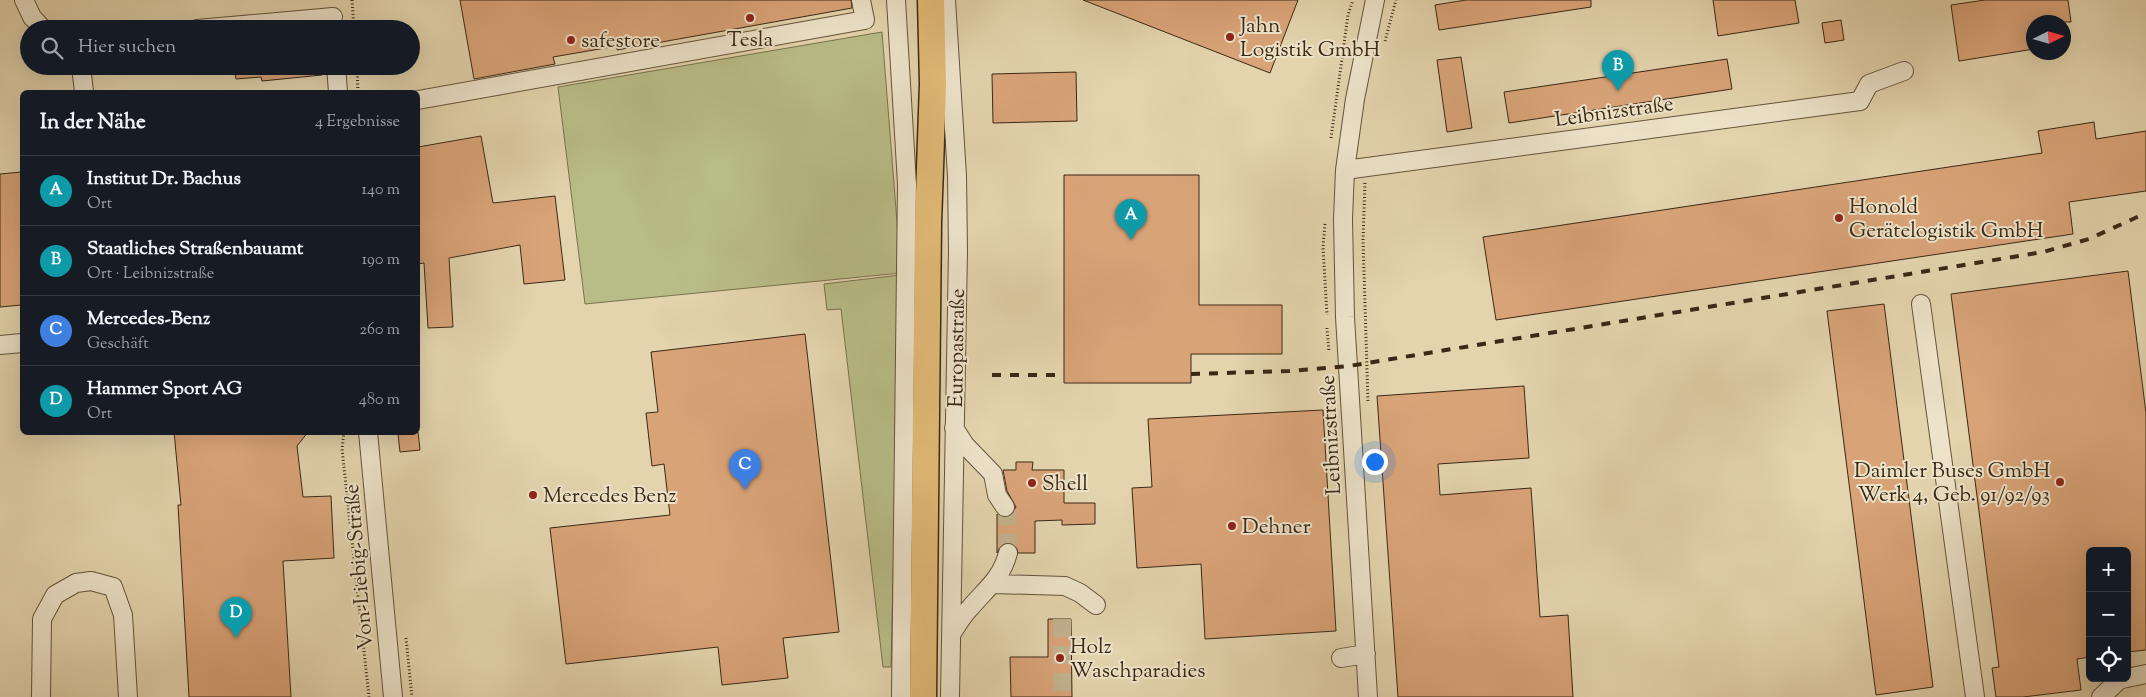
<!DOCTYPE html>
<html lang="de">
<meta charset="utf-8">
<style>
body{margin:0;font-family:"Sorts Mill Goudy",serif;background:#242831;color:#f1f3f6}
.controls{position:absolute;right:15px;bottom:15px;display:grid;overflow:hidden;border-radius:8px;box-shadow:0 5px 20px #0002}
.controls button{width:45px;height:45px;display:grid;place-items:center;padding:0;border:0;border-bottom:1px solid #363941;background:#171b24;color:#f1f3f6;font:25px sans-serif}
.compass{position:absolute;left:2026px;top:15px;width:45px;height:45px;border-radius:50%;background:#171b24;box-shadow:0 5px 20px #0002;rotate:85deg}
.you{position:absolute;left:1374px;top:461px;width:18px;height:18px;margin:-12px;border:4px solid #fff;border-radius:50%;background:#1a73e8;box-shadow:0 0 0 8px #1a73e833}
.badge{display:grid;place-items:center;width:32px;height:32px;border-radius:50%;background:#db2777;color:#fff;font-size:16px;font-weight:700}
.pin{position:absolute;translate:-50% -41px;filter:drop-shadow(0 1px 2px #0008)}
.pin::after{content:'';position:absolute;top:26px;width:18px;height:15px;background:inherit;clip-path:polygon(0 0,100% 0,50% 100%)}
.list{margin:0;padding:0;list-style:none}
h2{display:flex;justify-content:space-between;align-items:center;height:65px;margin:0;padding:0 20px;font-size:21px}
h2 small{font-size:16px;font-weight:400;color:#9ea1a6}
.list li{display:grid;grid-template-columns:32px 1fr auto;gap:15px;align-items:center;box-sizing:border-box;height:70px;padding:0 20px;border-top:1px solid #363941}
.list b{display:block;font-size:19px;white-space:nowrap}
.list p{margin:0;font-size:16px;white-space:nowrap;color:#9ea1a6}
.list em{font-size:16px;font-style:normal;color:#9ea1a6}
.icon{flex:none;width:28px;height:28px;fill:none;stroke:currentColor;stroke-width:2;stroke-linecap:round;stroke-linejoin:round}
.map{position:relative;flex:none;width:2146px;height:697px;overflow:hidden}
.search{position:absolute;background:#171b24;box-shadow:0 5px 20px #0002;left:20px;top:20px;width:400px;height:55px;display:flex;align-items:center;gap:12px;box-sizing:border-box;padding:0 18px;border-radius:28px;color:#9ea1a6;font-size:19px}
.panel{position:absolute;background:#171b24;box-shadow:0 5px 20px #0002;left:20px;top:90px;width:400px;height:345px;border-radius:8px}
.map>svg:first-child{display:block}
.green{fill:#b8bc87;stroke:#79724e}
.building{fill:#d9a378;stroke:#3a2814}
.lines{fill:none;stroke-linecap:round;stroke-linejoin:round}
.minor-tunnel{stroke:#c1b28e;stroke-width:18;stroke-dasharray:18 9;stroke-linecap:butt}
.minor-casing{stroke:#64533a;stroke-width:20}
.highway-casing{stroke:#3a2814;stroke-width:29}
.path{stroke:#3a2814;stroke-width:3;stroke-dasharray:1 2.5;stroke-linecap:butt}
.minor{stroke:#ede3ca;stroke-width:18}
.highway{stroke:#e2ba76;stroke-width:26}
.rail{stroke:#3a2814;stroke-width:4;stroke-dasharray:9 9;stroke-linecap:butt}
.poi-dot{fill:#8f2418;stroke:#ede3ca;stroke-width:2}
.labels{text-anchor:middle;stroke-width:4;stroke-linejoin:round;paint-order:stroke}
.poi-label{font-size:21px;fill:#3a2814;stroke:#ede3ca;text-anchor:start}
.street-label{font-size:21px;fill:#3a2814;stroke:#ede3ca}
</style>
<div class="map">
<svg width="2146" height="697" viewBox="0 0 2146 697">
<rect width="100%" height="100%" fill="#e3d4ad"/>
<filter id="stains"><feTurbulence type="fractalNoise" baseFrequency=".004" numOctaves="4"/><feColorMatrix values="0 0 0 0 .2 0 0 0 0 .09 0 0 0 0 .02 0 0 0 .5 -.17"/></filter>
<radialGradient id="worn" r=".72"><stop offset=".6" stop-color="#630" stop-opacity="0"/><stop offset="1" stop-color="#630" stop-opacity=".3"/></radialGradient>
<path class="green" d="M882,32L901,273L585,304L558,87Z
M900,275L891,667H883L841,309L827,310L824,284Z"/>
<path class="building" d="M460,0H851L852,8L617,50V46L553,57L555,64L474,79Z
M1083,0H1298L1270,73Z
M1466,0H1591V7L1439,30L1435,5Z
M1713,0H1795L1799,23L1718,36Z
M1985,0H2068L2071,22H2034V49L1959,61L1951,5Z
M1841,20L1844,40L1825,43L1822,23Z
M1461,57L1472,128L1447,132L1437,60Z
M1727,59L1732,89L1509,123L1504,92Z
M234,66H321L322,75L262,81L261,77L236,79Z
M1076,72L1077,121L993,123L992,74Z
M2094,122L2096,139L2146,131V191L2069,202L2073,234L1496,320L1483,237L2042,153L2038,131Z
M481,136L493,203L555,196L565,280L524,284L520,245L449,258L453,327L428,328L424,263L418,264V147Z
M22,172V305L0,307V174Z
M1064,175H1199V305H1282V354H1191V383H1064Z
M2128,271L2146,413V650L2127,652V551H2090V657L2077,659L2081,690L2023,697H1996L1992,668L1999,667L1951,294Z
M1884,304L1933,687L1876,695L1827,311Z
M805,334L839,632L783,638L788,678L722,685L718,647L566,664L550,528L670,515L664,464L652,466L646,413L658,412L651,352Z
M1524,386L1529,458L1438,464L1440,495L1531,488L1540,617L1568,615L1573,697H1398L1377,396Z
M1323,410L1336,631L1205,639L1201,564L1137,568L1132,488L1152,487L1148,419Z
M174,432H308L297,446L303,497L331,496L334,558L283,561L291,697H189L178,505H181Z
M418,432L420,450L400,452L398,434Z
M1016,462H1033L1032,470H1064V503H1095V524L1062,525V520L1035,521V553H1018L1016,546L1006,543L1001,545L997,553V514L1005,518L1010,516L1016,507L1007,491L1003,470H1016Z
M1048,619H1071L1072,697H1011L1010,657H1048Z"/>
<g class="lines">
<path class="minor-tunnel" d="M1005,507L1007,514L1008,553
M1062,619V697"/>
<defs>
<path id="minor" d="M24,0L32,17L43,29
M896,0L907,184L901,697
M946,0L957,176L958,251L950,697
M197,29L333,17
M81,66L84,92
M336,66L338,92
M418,100L865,20L861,0
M1345,170L1860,101L1869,84L1904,71
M1921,304L1975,697
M0,345L22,343
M954,428L965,445L993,474L997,495L1005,507
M368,432L393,697
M994,584L1065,586L1080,593L1096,605
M952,633C958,624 963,615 970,608C987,588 1001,579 1008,553
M1341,658L1366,654
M2127,678L2146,674
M41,697L42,619L55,595L76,583L91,581L113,587L123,615L128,697
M1368,697L1345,317L1343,219L1345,170L1355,99L1375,0
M2101,697L2119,680L2126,678"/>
<path id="highway" d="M923,697L928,223L933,84L931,0"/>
</defs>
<use href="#minor" class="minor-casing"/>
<use href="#highway" class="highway-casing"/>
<path class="path" d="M352,0L354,29
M1385,41L1396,0
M357,66L358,92
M1331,138L1348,15L1353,0
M1365,183L1363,240L1368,402
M1325,224L1323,247L1327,315
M1327,328L1329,352
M344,432L342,449L369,697
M406,638L412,697"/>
<use href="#minor" class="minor"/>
<use href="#highway" class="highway"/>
<path class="rail" d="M1191,374L1289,371L1349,366L2043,252L2089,239L2146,213
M992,375H1063"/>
</g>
<g class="poi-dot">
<circle cx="750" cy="18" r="5"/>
<circle cx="1230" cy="37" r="5"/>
<circle cx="571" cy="40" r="5"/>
<circle cx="1839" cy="218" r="5"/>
<circle cx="2060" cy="482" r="5"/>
<circle cx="1032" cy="483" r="5"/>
<circle cx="533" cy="495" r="5"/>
<circle cx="1232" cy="526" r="5"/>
<circle cx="1060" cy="658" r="5"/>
</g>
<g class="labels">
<g class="poi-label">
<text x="1240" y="32">Jahn<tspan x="1240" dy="24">Logistik GmbH</tspan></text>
<text x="750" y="46" text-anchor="middle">Tesla</text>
<text x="581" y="47">safestore</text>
<text x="1849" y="213">Honold<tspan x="1849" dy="24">Gerätelogistik GmbH</tspan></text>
<text x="2050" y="477" text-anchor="end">Daimler Buses GmbH<tspan x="2050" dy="24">Werk 4, Geb. 91/92/93</tspan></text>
<text x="1042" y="490">Shell</text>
<text x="543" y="502">Mercedes Benz</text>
<text x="1242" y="533">Dehner</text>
<text x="1070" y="653">Holz<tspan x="1070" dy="24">Waschparadies</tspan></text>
</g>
<g class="street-label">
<text transform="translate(1614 111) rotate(-8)" y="7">Leibnizstraße</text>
<text transform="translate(956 348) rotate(-89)" y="7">Europastraße</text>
<text transform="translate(1330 435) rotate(-93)" y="7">Leibnizstraße</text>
<text transform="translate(358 567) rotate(-95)" y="7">Von-Liebig-Straße</text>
</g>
</g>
<rect width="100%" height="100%" filter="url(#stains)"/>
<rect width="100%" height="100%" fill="url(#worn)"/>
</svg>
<div class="controls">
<button>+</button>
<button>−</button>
<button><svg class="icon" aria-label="locate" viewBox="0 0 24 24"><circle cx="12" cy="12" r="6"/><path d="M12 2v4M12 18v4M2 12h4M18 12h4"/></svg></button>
</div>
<svg class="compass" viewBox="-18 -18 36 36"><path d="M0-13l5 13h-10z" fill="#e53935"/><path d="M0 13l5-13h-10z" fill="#9ea1a6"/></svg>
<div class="you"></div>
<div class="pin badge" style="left:1131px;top:240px;background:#0f9aa8">A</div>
<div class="pin badge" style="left:1618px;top:91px;background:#0f9aa8">B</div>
<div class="pin badge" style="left:745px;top:490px;background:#3f7fe0">C</div>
<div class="pin badge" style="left:236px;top:638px;background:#0f9aa8">D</div>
<div class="search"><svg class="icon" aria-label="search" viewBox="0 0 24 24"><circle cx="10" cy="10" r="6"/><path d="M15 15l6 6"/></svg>Hier suchen</div>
<section class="panel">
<h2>In der Nähe<small>4 Ergebnisse</small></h2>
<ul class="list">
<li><span class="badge" style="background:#0f9aa8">A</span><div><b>Institut Dr. Bachus</b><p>Ort</p></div><em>140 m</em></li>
<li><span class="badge" style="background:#0f9aa8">B</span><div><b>Staatliches Straßenbauamt</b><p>Ort · Leibnizstraße</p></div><em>190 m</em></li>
<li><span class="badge" style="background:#3f7fe0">C</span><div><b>Mercedes-Benz</b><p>Geschäft</p></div><em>260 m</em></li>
<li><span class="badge" style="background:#0f9aa8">D</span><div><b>Hammer Sport AG</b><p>Ort</p></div><em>480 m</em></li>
</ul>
</section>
</div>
